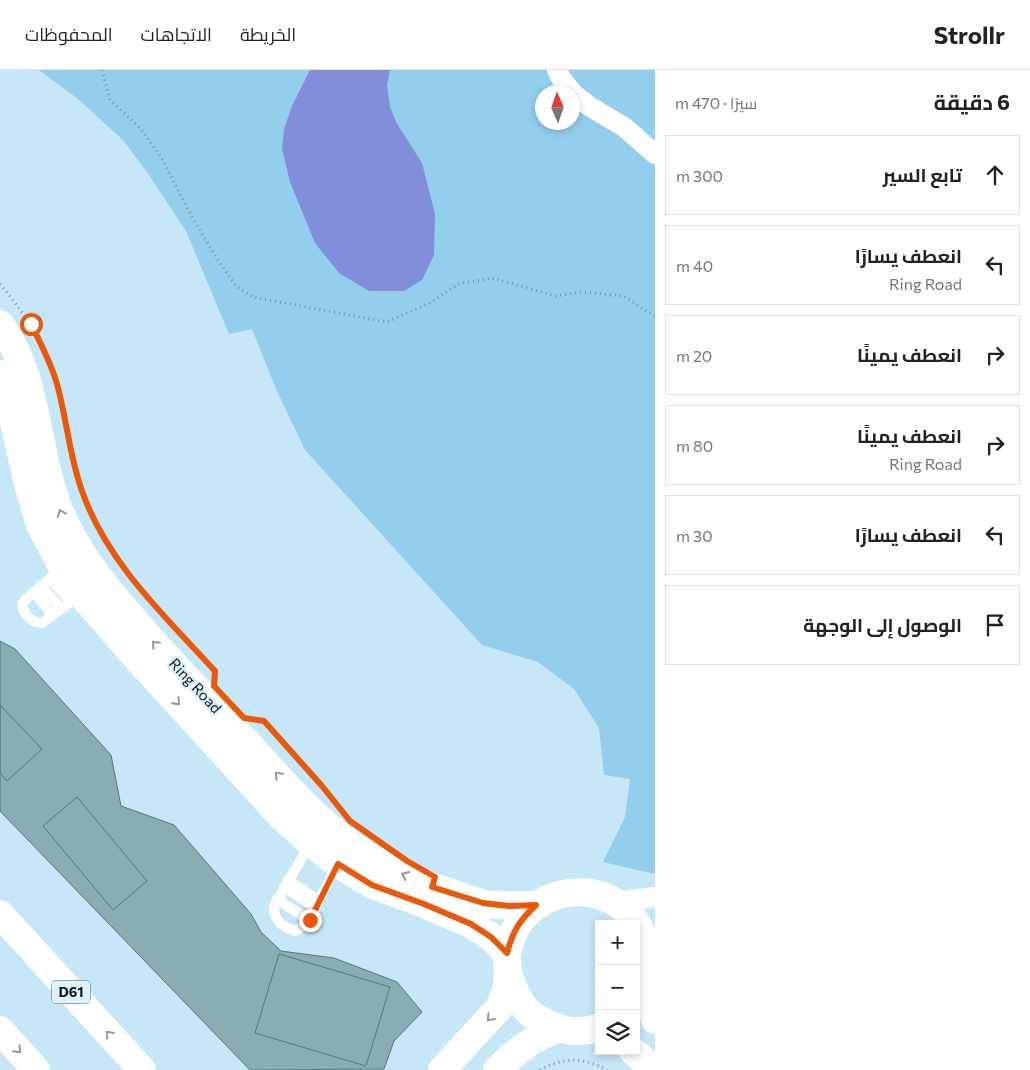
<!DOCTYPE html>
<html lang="ar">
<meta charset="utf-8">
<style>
body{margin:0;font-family:Commissioner,Cairo,sans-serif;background:#f2f2f2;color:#222;direction:rtl}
.controls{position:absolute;right:15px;bottom:15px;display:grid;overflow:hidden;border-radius:0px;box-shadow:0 2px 8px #0003}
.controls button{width:45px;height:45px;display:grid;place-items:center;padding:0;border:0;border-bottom:1px solid #e0e0e0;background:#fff;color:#222;font:25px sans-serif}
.compass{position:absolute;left:535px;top:15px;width:45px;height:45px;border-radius:50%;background:#fff;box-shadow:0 2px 8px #0003;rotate:358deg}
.stop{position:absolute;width:15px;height:15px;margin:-11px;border:4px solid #ea580c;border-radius:50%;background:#fff}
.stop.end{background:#ea580c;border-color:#fff;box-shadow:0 1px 5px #0008}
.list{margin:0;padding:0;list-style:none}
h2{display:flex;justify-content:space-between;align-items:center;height:65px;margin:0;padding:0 20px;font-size:21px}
h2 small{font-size:16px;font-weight:400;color:#767676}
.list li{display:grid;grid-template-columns:32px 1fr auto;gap:15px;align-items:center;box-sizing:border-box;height:80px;margin:0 10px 10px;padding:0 10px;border:1px solid #e0e0e0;border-radius:0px}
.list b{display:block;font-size:19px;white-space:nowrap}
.list p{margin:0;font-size:16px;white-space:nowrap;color:#767676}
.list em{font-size:16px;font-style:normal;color:#767676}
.icon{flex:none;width:28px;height:28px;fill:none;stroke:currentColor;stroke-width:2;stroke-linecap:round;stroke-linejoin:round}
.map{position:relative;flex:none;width:655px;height:1000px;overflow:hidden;direction:ltr}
header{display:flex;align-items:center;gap:30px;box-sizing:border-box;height:70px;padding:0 25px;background:#fff;border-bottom:1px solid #e0e0e0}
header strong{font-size:24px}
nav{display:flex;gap:28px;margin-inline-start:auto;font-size:18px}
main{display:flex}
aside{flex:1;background:#fff}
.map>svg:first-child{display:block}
.green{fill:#94ceed;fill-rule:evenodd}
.water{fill:#818eda}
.building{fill:#88aeb4;stroke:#52777d}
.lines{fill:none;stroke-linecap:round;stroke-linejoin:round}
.path{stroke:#7a929e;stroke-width:3;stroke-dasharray:1 4;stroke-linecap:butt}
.lane{stroke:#fff;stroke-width:10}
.street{stroke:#fff;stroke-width:20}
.secondary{stroke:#fff;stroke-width:28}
.primary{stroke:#fff;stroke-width:28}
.oneway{stroke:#93989b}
.route{stroke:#ea580c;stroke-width:6}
.labels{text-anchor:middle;stroke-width:4.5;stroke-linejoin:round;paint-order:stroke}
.shield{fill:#def2fc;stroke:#4d5c63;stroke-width:1}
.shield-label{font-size:14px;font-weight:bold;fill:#0f1b21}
.street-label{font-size:15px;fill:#0f1b21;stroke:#def2fc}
</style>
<header>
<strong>Strollr</strong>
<nav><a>الخريطة</a><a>الاتجاهات</a><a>المحفوظات</a></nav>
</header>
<main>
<aside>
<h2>6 دقيقة<small>سيرًا · 470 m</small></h2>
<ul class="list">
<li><svg class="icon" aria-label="ahead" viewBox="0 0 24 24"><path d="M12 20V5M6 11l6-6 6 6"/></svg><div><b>تابع السير</b></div><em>300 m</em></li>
<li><svg class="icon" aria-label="left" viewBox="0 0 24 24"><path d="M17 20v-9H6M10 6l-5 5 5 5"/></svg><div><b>انعطف يسارًا</b><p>Ring Road</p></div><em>40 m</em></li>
<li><svg class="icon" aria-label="right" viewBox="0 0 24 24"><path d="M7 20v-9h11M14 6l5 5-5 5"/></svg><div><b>انعطف يمينًا</b></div><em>20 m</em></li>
<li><svg class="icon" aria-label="right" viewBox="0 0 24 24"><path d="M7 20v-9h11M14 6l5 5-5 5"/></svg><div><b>انعطف يمينًا</b><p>Ring Road</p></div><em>80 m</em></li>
<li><svg class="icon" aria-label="left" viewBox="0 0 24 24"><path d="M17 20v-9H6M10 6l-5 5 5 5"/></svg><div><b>انعطف يسارًا</b></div><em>30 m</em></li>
<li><svg class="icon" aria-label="arrive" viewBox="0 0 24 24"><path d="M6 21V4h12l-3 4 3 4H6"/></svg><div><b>الوصول إلى الوجهة</b></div></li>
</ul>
</aside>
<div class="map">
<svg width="655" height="1000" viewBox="0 0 655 1000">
<rect width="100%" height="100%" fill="#c6e7f8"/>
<path class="green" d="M39,0H655V804L603,792L625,747L630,709L604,705L599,658L574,619L538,592L482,575L305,380L276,319L252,259L229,264L186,161L149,105L123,70L78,29ZM542,22H572V52H542Z"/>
<path class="water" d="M310,0H390L387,15L390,37L396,52L422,93L435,144L434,185L422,210L404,221H369L339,203L315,173L290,112L282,79L284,59L292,36Z"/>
<path class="building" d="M0,571L15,579L111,685L121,736L174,755L251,844L261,862L281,881L334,888L397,912L422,942L394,971L384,999L250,1000L0,741Z
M0,635L42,679L7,711L0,703Z
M77,727L147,811L113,840L43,756Z
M279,884L390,917L366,996L255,963Z"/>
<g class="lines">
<path class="path" d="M102,0L110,30L140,58L161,87L192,147L221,195L237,217L253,227L387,252L430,233L458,214L492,208L556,226L581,222L624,226L655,247
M0,214C30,249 52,288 62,334C68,365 71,396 84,426C93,448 104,470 117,489C146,529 182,564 215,601L214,606
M256,650L264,651L323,716L334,731
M540,1000C563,987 584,987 607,1000"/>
<path class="lane" d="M62,499L25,530L22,534C23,544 32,553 42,553L80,525
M50,508L70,532
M41,515L61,539
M34,522L52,545
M310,774L274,836C274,851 281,856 295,861L306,855L337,796
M288,810L319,831
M284,817L316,838
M277,829L309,850"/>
<path class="street" d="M557,0L561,8L572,22
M572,23L589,36L624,57L655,84
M615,832L655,827"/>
<path class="secondary" d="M0,254C40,309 35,381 60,442C76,480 101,512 128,543C160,581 194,616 228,652C274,701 319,759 379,793C403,806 430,816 457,825C466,828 476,832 485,834C502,836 519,835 536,835
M0,304L13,348L28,414L40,455L63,498L81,524L134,585L281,746L311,773L338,794L373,815L424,834L471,854L491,867L507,883
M644,915L655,950
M599,957C575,966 559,960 537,948C525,942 516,925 511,912C507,901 506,887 509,875C527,808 625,803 644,871C650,892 647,909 636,929
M633,981L642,989L650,1000
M442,1000L499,938L507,917L508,905
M497,1000C515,981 533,968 557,959"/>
<path class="primary" d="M0,844L142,1000
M0,960L36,1000"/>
</g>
<defs><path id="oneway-chevron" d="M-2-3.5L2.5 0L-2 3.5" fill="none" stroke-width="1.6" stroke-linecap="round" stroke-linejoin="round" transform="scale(1.25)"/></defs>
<g class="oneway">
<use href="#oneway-chevron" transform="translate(61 443) rotate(-113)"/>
<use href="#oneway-chevron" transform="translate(155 574) rotate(-133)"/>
<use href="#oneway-chevron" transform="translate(177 632) rotate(47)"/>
<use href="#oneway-chevron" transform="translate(278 705) rotate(-133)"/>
<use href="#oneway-chevron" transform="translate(405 805) rotate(-155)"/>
<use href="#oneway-chevron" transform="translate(490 948) rotate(132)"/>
<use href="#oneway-chevron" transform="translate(109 964) rotate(-132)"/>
<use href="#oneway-chevron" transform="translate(18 980) rotate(47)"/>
</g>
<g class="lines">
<path class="route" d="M31,254C41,274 51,293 57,314C67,350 69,385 82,421C107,493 165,546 215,601L214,616L244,648L264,651L322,716L350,751L407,791L435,807L432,817L483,833L509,836L536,835C519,851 513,861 507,883L491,867L471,854L424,834L372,815L338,794L310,850"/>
</g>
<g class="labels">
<rect class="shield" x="52" y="910.5" width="38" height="23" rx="4"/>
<g class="shield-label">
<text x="71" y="927">D61</text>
</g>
<g class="street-label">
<text transform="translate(195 616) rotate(47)" y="5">Ring Road</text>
</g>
</g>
</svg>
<div class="controls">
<button>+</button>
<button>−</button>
<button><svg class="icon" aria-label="layers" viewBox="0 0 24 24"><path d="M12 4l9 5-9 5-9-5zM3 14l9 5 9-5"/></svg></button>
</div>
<svg class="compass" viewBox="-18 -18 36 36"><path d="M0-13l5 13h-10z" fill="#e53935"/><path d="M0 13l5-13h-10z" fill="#767676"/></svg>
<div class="stop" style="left:31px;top:254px"></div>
<div class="stop end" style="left:310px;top:850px"></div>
</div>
</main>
